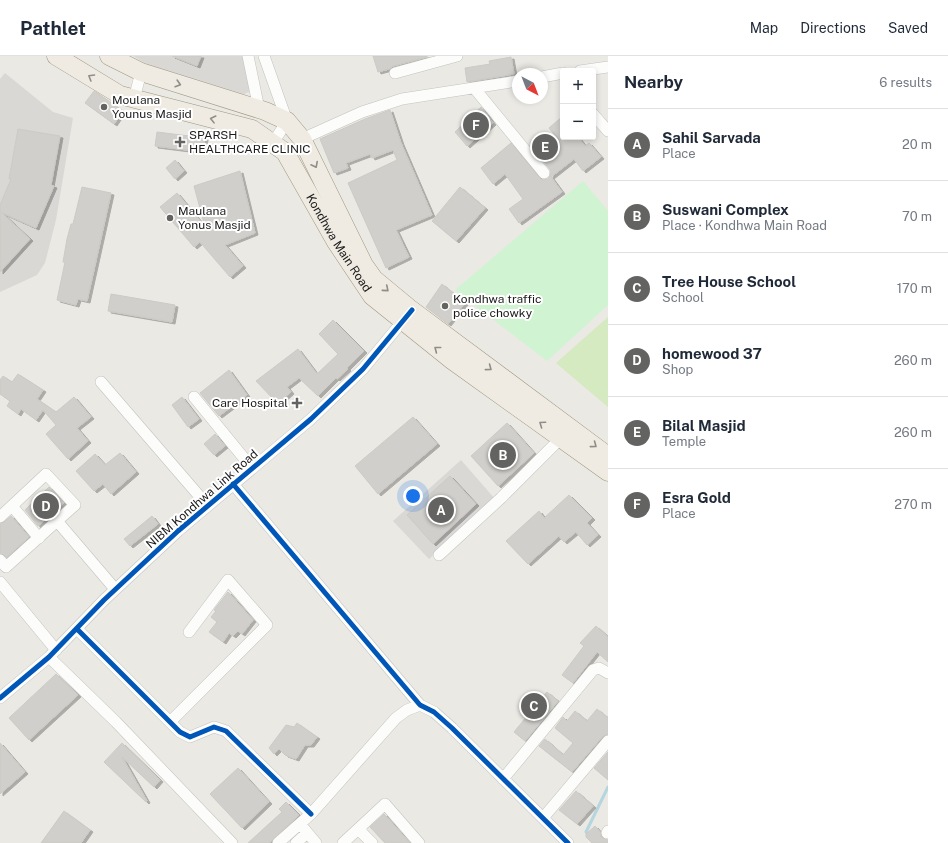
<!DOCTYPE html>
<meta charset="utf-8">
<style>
body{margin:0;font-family:"Public Sans",sans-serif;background:#f6f6f7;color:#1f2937}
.controls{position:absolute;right:12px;top:12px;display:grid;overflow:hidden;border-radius:4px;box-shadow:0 2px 6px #0003}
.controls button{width:36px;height:36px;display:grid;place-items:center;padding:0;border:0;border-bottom:1px solid #e0e1e3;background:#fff;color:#1f2937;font:20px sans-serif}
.compass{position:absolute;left:512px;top:12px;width:36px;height:36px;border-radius:50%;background:#fff;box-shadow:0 2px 6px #0003;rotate:138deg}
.you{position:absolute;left:413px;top:440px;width:14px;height:14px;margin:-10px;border:3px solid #fff;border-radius:50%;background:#1a73e8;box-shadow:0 0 0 6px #1a73e833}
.badge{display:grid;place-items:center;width:26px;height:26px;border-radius:50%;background:#636361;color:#fff;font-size:13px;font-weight:700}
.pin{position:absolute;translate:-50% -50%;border:2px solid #fff;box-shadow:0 1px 4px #0006}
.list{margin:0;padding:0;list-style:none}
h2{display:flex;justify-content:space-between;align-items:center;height:52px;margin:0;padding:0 16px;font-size:17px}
h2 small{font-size:13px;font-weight:400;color:#747a83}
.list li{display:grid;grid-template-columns:26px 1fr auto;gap:12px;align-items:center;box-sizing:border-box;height:72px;padding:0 16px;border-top:1px solid #e0e1e3}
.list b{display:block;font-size:15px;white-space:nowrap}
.list p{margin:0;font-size:13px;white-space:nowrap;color:#747a83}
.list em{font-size:13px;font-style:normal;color:#747a83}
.map{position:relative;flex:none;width:608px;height:787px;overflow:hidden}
header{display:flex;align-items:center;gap:24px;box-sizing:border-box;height:56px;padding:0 20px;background:#fff;border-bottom:1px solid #e0e1e3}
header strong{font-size:19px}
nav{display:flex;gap:22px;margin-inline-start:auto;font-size:14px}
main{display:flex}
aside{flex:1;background:#fff}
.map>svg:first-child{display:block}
.residential{fill:#d9d8d5}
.grass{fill:#d5eac0}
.park{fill:#d0f3d1}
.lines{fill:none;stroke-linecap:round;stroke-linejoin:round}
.stream{stroke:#b5d5df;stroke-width:3}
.building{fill:#d1cfcb;stroke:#cdcac5;filter:url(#shadow)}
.minor-casing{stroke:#c2c2c0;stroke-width:12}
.primary-casing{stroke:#a09781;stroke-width:19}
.minor{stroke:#fcfcfb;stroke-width:11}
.primary{stroke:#f0ebe2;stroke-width:18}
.cycleway-casing{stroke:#fff;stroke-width:8}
.cycleway{stroke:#0057b8;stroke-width:5}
.oneway{stroke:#908d88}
.poi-dot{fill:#636361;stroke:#fff;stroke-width:1.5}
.labels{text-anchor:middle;stroke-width:4;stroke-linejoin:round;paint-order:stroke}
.poi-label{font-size:12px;fill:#1b1b1b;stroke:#fff;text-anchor:start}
.street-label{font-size:12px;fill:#1b1b1b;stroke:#fff}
</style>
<header>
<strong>Pathlet</strong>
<nav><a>Map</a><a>Directions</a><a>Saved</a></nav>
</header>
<main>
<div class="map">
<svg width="608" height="787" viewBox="0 0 608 787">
<defs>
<filter id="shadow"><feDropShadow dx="3" dy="2" stdDeviation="0" flood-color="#0004"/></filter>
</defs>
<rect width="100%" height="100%" fill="#eae9e4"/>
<path class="residential" d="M133,0H253L260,31L240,40L150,10Z
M5,17L53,56L73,62L56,164L45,207L37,219L0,236V23Z
M461,404L495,443L429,503L393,465Z"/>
<path class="grass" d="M608,261V351L556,307Z"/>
<path class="park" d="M583,125L608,155V249L547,305L455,234Z"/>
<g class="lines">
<path class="stream" d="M589,779L586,776L608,731"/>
</g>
<path class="building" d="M172,0H201L197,10Z
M373,0H427V1L393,10L389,13L378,16Z
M511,1L514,18L467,26L465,12L490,8L489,5Z
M94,35L123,55L114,68L85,47Z
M481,51L493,67L467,90L455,76Z
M390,54L401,87L432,159L396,174L409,201L386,212L348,127L397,104L393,94L372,102L370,98L346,107L348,112L334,117L320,83L365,63Z
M563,60V81H578L585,90L589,87L601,101L583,115L574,103L551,121L562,136L519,167L509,153L523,143L505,118L493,128L481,112L511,87L539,121L542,124L548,123L550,120L551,115L542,103L560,89L558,87L560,85L549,72Z
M18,73L60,80L51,129L54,130L36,172L2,157L30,183L0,216V149L11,123H9Z
M157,76L205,82L203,96L155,90Z
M175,104L184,115L175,123L166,112Z
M240,115L255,177L225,189L243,210L230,221L200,186L194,191L160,151L177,137L205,171L194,130Z
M82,131L111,137L87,245L78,243L76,249L57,244L65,206H63L67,183L71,168H73Z
M460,131L485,152L456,185L432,165Z
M442,228L465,247L448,268L426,251Z
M111,238L175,249L172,266L108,255Z
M333,264L364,295L347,312L348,313L337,323L336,322L318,340L299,322L287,331L291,336L278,348L256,325L298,293L316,317H318L338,298L319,278Z
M229,314L247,339L219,360L200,337Z
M18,318L43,334L37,343L56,356L74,341L91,361L77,372L88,385L68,403L46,378L56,369L43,354L36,364L21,353L18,358L7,350L10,345L0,338V324L3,320L12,326Z
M182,341L199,363L188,371L172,349Z
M413,361L437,388L378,438L355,410Z
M507,367L534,397L498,430L471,400Z
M215,378L225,390L214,399L204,388Z
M120,397L136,416L111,438L103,428L94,435L76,415L95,398L105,409Z
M450,420L476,448L433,488L407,459Z
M49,431L64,447L38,470L25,454Z
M569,439L592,462L587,467L598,479L587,489L576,476L564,486L559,480L528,508L506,485L539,455L544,462Z
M11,460L29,481L7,501L0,497V468L4,466Z
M152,460L158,468L130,490L124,483Z
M228,536L253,564L242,578L238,575L233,580L229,577L223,586L209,576L217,566L211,561L216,555L214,554Z
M596,570L608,581V606L597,596L573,627L562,619L584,590L580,587Z
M56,618L78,639L29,684L9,662Z
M547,636L558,645L525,685L514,676Z
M597,653L608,662V678L603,680L572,716L539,690L545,683L563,699L573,687L555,672L563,661L567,665L575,655L587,665Z
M297,667L317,681L311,689H305L296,703L285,699L279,693L274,698L269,692L286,669L294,671Z
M0,687L25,716L0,738Z
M122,687L160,724L154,731L122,701L147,745L146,746L104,706Z
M608,696V724L594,712Z
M238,712L269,746L242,772L210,738Z
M576,735L593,750L577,768L559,754Z
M286,746L299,759L269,787H248L282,756L279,753Z
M64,755L90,774L81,787H41Z
M384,758L410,787H385L370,771Z
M595,770L600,776L601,781L608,784V787H592L586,781V778Z"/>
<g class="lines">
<defs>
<path id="minor" d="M248,0L259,53
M264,0L287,65L273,87
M580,15L608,11
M395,17L457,0
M542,21L563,17
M475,33L544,117
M134,43L141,16
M593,58L608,75
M302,83L362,56L402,43L518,25
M101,326L207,449
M194,341L252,412
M233,428L420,649L434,656L452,672L568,787
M12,450L39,482
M0,461L46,418L75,449L57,465
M439,499L501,442L565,378
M0,504L6,511L57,465L115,533
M0,526L56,594
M77,573L180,676L190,681L214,671L226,675L311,758
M49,601L116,666L232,787
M0,642L49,601L104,544L178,475L311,363L363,313L406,261
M170,666L267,569L228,524L189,576
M503,723L593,614L599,612L608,617
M543,762L608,685
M300,768L316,787
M358,773L372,787
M607,777L608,775
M278,787L311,758L396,662L407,654L420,649
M296,787L307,777
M343,787L385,748L419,787"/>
<g id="primary">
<path id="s1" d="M56,0L120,39L252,73L285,96L336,186L372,240L453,305L608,416"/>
<path d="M109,0L141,16L265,55L287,65L302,83L364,209L374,223L409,252L608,400"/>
</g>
</defs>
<use href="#minor" class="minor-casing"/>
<use href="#primary" class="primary-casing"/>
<use href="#minor" class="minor"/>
<use href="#primary" class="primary"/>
<defs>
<path id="cycleway" d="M233,428L420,649L434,656L452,672L568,787
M77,573L180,676L190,681L214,671L226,675L311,758
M0,642L49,601L104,544L178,475L311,363L363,313L412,254"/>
</defs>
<use href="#cycleway" class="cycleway-casing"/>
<use href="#cycleway" class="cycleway"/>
</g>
<defs><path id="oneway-chevron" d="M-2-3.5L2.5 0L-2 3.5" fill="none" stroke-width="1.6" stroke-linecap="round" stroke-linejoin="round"/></defs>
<g class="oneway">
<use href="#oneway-chevron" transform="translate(91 21) rotate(-149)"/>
<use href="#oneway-chevron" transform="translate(178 28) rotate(17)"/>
<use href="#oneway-chevron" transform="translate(213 63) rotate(-166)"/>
<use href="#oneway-chevron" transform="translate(315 109) rotate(63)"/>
<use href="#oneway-chevron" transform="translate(386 233) rotate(40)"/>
<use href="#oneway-chevron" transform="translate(437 293) rotate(-142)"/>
<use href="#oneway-chevron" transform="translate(489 312) rotate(37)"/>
<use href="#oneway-chevron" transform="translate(542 368) rotate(-145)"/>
<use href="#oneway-chevron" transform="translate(594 389) rotate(37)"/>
</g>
<g class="poi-dot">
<circle cx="104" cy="51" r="4"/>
<path d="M178 80h4v4h4v4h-4v4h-4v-4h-4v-4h4z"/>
<circle cx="170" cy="162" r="4"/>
<circle cx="445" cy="250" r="4"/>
<path d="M295 341h4v4h4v4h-4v4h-4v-4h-4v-4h4z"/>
</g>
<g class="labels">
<g class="poi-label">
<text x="112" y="48">Moulana<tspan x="112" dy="14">Younus Masjid</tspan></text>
<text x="189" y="83">SPARSH<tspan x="189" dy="14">HEALTHCARE CLINIC</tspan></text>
<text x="178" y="159">Maulana<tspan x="178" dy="14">Yonus Masjid</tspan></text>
<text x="453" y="247">Kondhwa traffic<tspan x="453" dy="14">police chowky</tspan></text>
<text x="288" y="351" text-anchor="end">Care Hospital</text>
</g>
<g class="street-label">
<text dy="4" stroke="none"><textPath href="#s1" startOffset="357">Kondhwa Main Road</textPath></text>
<text transform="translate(202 443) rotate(-41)" y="4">NIBM Kondhwa Link Road</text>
</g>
</g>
</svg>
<div class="controls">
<button>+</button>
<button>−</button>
</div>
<svg class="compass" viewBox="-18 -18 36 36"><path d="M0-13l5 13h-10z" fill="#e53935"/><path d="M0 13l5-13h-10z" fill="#747a83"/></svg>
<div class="you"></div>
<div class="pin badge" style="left:441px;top:454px">A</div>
<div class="pin badge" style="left:503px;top:399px">B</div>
<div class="pin badge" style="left:534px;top:650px">C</div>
<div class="pin badge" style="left:46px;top:450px">D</div>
<div class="pin badge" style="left:545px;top:91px">E</div>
<div class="pin badge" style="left:476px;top:69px">F</div>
</div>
<aside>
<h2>Nearby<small>6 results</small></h2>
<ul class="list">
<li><span class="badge">A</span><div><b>Sahil Sarvada</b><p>Place</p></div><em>20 m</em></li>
<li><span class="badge">B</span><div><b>Suswani Complex</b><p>Place · Kondhwa Main Road</p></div><em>70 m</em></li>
<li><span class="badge">C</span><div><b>Tree House School</b><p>School</p></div><em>170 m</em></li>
<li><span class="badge">D</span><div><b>homewood 37</b><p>Shop</p></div><em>260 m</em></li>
<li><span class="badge">E</span><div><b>Bilal Masjid</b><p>Temple</p></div><em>260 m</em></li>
<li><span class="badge">F</span><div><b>Esra Gold</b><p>Place</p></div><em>270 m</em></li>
</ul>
</aside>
</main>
